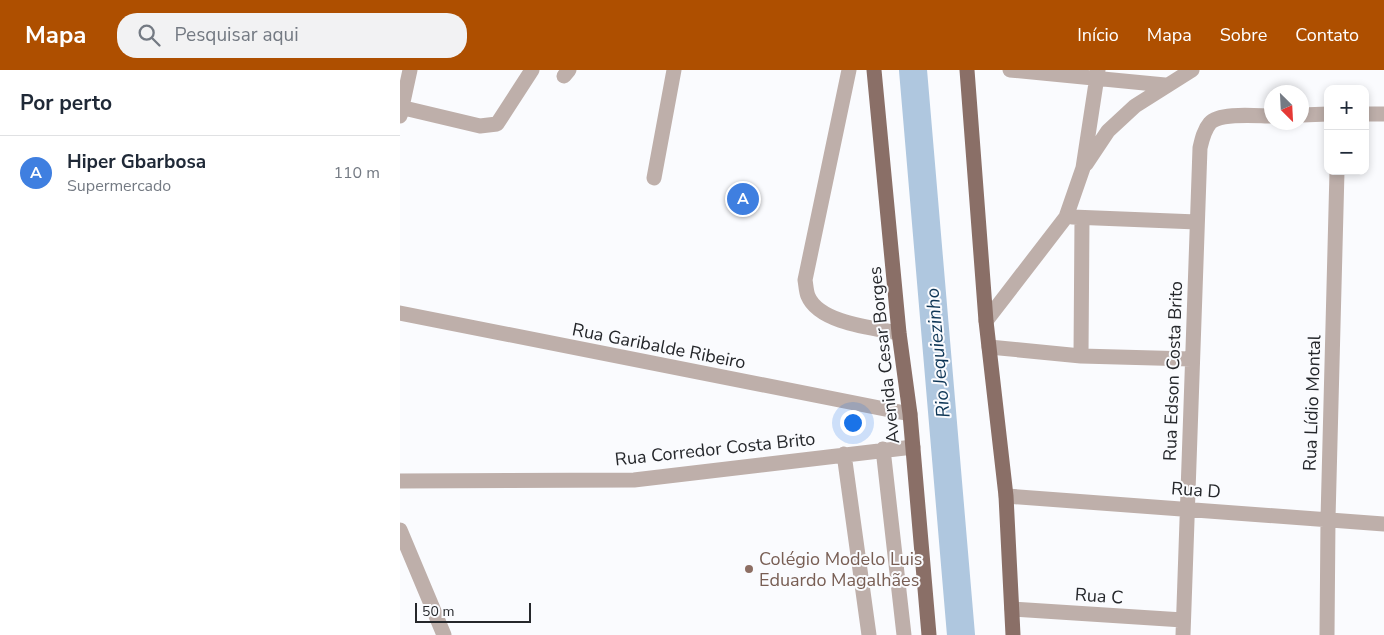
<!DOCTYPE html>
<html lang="pt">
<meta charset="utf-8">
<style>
body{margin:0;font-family:"Nunito Sans",sans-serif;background:#f2f2f3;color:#1f2937}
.controls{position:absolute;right:15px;top:15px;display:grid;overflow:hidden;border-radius:10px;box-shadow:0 2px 8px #0003}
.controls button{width:45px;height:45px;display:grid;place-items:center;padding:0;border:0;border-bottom:1px solid #e0e1e3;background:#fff;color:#1f2937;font:25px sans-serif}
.compass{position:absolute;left:864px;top:15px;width:45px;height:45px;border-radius:50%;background:#fff;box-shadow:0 2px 8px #0003;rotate:156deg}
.scale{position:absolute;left:15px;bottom:12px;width:116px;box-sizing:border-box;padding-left:5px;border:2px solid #25272b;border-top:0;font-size:14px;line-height:18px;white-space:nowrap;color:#25272b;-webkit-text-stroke:4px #fafbfe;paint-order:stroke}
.you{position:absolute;left:452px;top:352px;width:18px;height:18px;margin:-12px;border:4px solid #fff;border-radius:50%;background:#1a73e8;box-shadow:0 0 0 8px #1a73e833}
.badge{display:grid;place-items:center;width:32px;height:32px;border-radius:50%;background:#ae4f00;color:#fff;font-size:16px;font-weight:700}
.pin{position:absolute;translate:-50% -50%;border:2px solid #fff;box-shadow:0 1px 5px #0006}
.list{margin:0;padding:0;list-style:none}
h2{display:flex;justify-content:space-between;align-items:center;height:65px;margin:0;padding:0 20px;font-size:21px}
h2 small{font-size:16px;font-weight:400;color:#747a83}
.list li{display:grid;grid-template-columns:32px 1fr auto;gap:15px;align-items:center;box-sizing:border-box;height:75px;padding:0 20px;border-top:1px solid #e0e1e3}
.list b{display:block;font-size:19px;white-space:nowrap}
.list p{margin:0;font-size:16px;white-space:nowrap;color:#747a83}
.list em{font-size:16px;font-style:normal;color:#747a83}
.icon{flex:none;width:28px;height:28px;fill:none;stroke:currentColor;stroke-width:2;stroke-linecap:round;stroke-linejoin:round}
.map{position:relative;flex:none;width:984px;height:565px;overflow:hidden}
header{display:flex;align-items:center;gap:30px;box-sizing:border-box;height:70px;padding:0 25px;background:#ae4f00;color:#fff}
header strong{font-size:24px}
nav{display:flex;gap:28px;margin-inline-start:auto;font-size:18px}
.search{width:350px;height:45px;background:#f2f2f3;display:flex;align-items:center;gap:12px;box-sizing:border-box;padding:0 18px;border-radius:20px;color:#747a83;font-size:19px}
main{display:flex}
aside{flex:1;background:#fff}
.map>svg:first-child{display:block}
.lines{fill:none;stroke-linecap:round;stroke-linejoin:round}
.river{stroke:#afc7df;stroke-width:28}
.minor{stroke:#beafaa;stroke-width:15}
.major{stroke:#8a6f67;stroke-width:15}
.education-dot{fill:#8d6e63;stroke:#fafbfe;stroke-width:2}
.labels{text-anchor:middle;stroke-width:4;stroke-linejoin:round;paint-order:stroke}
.street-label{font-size:18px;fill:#25272b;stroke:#fafbfe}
.education-label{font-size:18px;fill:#785e54;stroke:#fafbfe;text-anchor:start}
.water-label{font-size:19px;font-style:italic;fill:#0e3656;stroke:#fafbfe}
</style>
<header>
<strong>Mapa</strong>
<div class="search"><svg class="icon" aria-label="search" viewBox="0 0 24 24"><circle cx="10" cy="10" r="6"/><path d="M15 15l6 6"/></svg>Pesquisar aqui</div>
<nav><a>Início</a><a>Mapa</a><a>Sobre</a><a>Contato</a></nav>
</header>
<main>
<aside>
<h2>Por perto<small></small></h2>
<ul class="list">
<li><span class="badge" style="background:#3f7fe0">A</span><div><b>Hiper Gbarbosa</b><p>Supermercado</p></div><em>110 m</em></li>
</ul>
</aside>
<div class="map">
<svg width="984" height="565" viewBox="0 0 984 565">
<rect width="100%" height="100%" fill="#fafbfe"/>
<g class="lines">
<path class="river" d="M513,0L561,565"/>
<path class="minor" d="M449,0L405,210C406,215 406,221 408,226C419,253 473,258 499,263
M610,0L765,15
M164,6L169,0
M0,37L80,56L97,54L132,0
M965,44H984
M902,45L928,44
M0,46L10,0
M686,94L708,61L735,36L792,0
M254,108L274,0
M672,147L797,152
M0,243L510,344
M586,251L666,147L683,98L698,0
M589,277L681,286L791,289
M681,286L682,148
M483,379L504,565
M444,384L469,565
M0,411L234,410L513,377
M606,426L984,454
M0,460L44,565
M612,539L783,550
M783,565L800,78C802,69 804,60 810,53C820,42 857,46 872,46
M927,565L928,449L937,101"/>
<path class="major" d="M474,0L499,263L510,344L529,565
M567,0L586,251L606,426L613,565"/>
</g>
<circle class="education-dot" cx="349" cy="499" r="5"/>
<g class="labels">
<g class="street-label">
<text transform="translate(259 276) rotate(11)" y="6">Rua Garibalde Ribeiro</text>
<text transform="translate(484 285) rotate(-96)" y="6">Avenida Cesar Borges</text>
<text transform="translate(773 301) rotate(-88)" y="6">Rua Edson Costa Brito</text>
<text transform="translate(912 333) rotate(-88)" y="6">Rua Lídio Montal</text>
<text transform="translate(315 379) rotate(-6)" y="6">Rua Corredor Costa Brito</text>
<text transform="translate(796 420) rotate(4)" y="6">Rua D</text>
<text transform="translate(699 526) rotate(4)" y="6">Rua C</text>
</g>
<g class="education-label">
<text x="359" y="495">Colégio Modelo Luis<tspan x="359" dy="21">Eduardo Magalhães</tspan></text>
</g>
<g class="water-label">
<text transform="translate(537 283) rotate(-95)" y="7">Rio Jequiezinho</text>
</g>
</g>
</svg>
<div class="controls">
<button>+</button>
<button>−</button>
</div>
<svg class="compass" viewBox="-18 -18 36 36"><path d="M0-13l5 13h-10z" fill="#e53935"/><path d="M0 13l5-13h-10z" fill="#747a83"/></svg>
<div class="scale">50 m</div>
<div class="you"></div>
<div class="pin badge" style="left:343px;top:129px;background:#3f7fe0">A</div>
</div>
</main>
